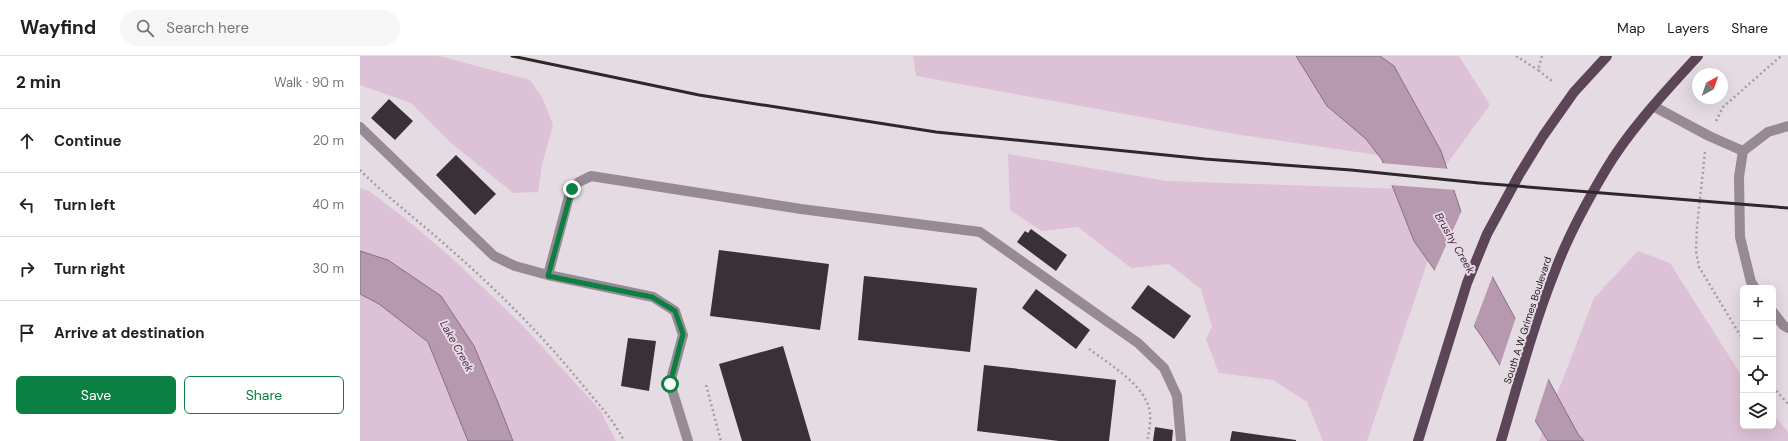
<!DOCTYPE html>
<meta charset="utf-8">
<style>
body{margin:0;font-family:"DM Sans",sans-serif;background:#f6f6f6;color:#202124}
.controls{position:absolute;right:12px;bottom:12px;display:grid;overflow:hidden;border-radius:6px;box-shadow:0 4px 16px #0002}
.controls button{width:36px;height:36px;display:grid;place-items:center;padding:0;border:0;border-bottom:1px solid #e0e0e0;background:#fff;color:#202124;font:20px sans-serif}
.compass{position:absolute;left:1332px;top:12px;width:36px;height:36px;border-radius:50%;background:#fff;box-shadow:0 4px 16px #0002;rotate:40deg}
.stop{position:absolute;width:12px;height:12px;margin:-9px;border:3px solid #0b8043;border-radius:50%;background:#fff}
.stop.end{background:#0b8043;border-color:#fff;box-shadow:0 1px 4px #0008}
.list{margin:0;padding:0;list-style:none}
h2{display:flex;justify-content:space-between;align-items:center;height:52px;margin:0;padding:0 16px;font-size:17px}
h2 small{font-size:13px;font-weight:400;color:#757577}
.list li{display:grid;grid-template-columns:26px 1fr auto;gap:12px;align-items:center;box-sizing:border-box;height:64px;padding:0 16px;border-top:1px solid #e0e0e0}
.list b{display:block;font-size:15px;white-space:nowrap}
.list em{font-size:13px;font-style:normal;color:#757577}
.actions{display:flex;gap:8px;padding:12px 16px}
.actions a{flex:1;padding:9px 0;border:1px solid #0b8043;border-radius:6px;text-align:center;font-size:14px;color:#0b8043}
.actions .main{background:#0b8043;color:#fff}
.icon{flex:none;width:22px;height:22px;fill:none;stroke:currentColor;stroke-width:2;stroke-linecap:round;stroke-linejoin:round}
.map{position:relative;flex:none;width:1428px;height:385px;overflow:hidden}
header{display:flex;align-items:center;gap:24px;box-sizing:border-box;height:56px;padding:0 20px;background:#fff;border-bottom:1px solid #e0e0e0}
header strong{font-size:19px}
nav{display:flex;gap:22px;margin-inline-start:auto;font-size:14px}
.search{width:280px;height:36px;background:#f6f6f6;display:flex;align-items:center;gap:10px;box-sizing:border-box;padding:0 14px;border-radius:22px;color:#757577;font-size:15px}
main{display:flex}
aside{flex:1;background:#fff}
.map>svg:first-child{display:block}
.green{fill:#ddc1d6}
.water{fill:#b698af;stroke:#867081}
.pier{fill:#e5dbe3}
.building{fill:#393137}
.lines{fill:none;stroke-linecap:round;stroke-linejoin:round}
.path{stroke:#a59da3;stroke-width:2.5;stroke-dasharray:2 3;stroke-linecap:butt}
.minor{stroke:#978a94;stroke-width:10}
.major{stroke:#5b4556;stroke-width:10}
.rail{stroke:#2d282c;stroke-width:3}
.route{stroke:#0b8043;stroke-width:5}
.labels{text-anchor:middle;stroke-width:4;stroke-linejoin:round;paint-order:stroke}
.street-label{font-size:10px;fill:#171316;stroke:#e5dbe3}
.water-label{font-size:11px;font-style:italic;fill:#4d2546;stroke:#e5dbe3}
</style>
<header>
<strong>Wayfind</strong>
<div class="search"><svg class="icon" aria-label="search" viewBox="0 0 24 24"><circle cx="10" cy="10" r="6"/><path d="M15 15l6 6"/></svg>Search here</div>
<nav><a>Map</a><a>Layers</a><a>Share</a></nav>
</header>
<main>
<aside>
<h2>2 min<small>Walk · 90 m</small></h2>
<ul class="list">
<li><svg class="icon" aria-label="ahead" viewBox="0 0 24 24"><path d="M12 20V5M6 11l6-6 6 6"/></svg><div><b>Continue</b></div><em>20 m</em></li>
<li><svg class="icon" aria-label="left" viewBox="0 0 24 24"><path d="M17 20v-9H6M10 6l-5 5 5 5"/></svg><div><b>Turn left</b></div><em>40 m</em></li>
<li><svg class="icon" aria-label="right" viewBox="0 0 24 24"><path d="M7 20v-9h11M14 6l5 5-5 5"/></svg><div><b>Turn right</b></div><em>30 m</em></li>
<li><svg class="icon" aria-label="arrive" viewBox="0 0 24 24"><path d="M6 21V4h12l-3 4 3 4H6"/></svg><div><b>Arrive at destination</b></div></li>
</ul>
<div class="actions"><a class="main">Save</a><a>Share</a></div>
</aside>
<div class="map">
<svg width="1428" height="385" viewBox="0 0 1428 385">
<rect width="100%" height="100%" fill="#e5dbe3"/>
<path class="green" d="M0,0H79L170,24L183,43L193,69L182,109L178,136L153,137L90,86L51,47L0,29Z
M553,0H1099L1130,49L1086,109L881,79L556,20Z
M648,98L807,125L1042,133L1069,201L1007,385H963L947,346L913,324L859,317L846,283L852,271L841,233L809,208L771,212L718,171L682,175L650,154Z
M0,132L9,135L42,160L92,202L163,270L240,354L256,385H153L139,349L28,204L0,195Z
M1278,195L1310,207L1383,322V370H1413V358L1428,376V385H1179L1234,242Z
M0,238L19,248L68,286L108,385H0Z"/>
<path class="water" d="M936,0H1020L1034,10L1081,95L1107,174L1218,378L1224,385H1188L1122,281L1054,185L1022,104L1006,83L967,50Z
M0,195L28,204L81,240L114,290L139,349L153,385H108L68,286L19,248L0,238Z"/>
<path class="pier" d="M1021,107L1089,113L1096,134L1030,129Z
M1102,154L1108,173L1133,219L1113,272L1074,216Z
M1156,261L1189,321L1174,367L1139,312Z"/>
<path class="building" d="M29,43L53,65L35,84L11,62Z
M96,99L136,138L115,159L76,119Z
M671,173L707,199L696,215L657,186L665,175L668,177Z
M359,194L469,208L460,274L350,260Z
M504,220L617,232L610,296L498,284Z
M788,229L831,260L814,283L771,252Z
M676,233L730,274L716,293L662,252Z
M268,282L296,285L289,335L261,330Z
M423,290L451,385H382L359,308Z
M624,309L756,324L749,385H699L617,375Z
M795,371L813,374L812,385H793Z
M872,375L936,384V385H870Z"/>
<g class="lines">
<path class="path" d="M1156,0L1178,14
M1182,0L1178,14L1192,25
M1356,65L1363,51L1421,0
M1345,96L1337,171L1336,195L1339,211L1383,284
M0,114C28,142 60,166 89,192C137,234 181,278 221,327C237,347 252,361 264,385
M729,293C749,308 787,330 790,357C791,366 789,376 787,385
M346,329L361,385
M1413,331L1428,348"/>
<path class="minor" d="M1293,50L1349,80L1383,95
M0,71L134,200L155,210L188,219L293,241L315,255L323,279L310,327L328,385
M188,219L211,133L219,126L231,120L441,153L620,176L778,287L804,312L817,340L821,385
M1395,232L1391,226L1380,181L1379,121L1383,95L1408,76L1428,70
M1413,256L1423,269L1428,272"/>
<path class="major" d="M1058,385L1107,227L1127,178L1159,119L1183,80L1214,36L1247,0
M1141,385C1158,328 1173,270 1195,215C1208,180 1226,147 1245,115C1269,74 1306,35 1338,0"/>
<path class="rail" d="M152,0L339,39L576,76L845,103L991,114L1119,127L1428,152"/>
</g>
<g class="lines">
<path class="route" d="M212,133L188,220L292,241L315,255L323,278L310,328"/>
</g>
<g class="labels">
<g class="street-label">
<text transform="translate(1167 264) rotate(-72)" y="4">South A W Grimes Boulevard</text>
</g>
<g class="water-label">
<text transform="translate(1095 187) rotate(60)" y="4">Brushy Creek</text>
<text transform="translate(97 290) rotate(61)" y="4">Lake Creek</text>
</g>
</g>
</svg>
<div class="controls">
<button>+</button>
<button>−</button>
<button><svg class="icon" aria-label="locate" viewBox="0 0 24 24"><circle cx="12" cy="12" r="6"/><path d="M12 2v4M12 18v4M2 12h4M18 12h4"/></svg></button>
<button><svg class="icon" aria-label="layers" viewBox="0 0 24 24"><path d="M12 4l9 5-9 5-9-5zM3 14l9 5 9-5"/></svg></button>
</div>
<svg class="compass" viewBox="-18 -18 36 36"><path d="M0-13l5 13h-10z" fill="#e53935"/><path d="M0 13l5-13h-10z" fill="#757577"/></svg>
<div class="stop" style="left:310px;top:328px"></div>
<div class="stop end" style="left:212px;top:133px"></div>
</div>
</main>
